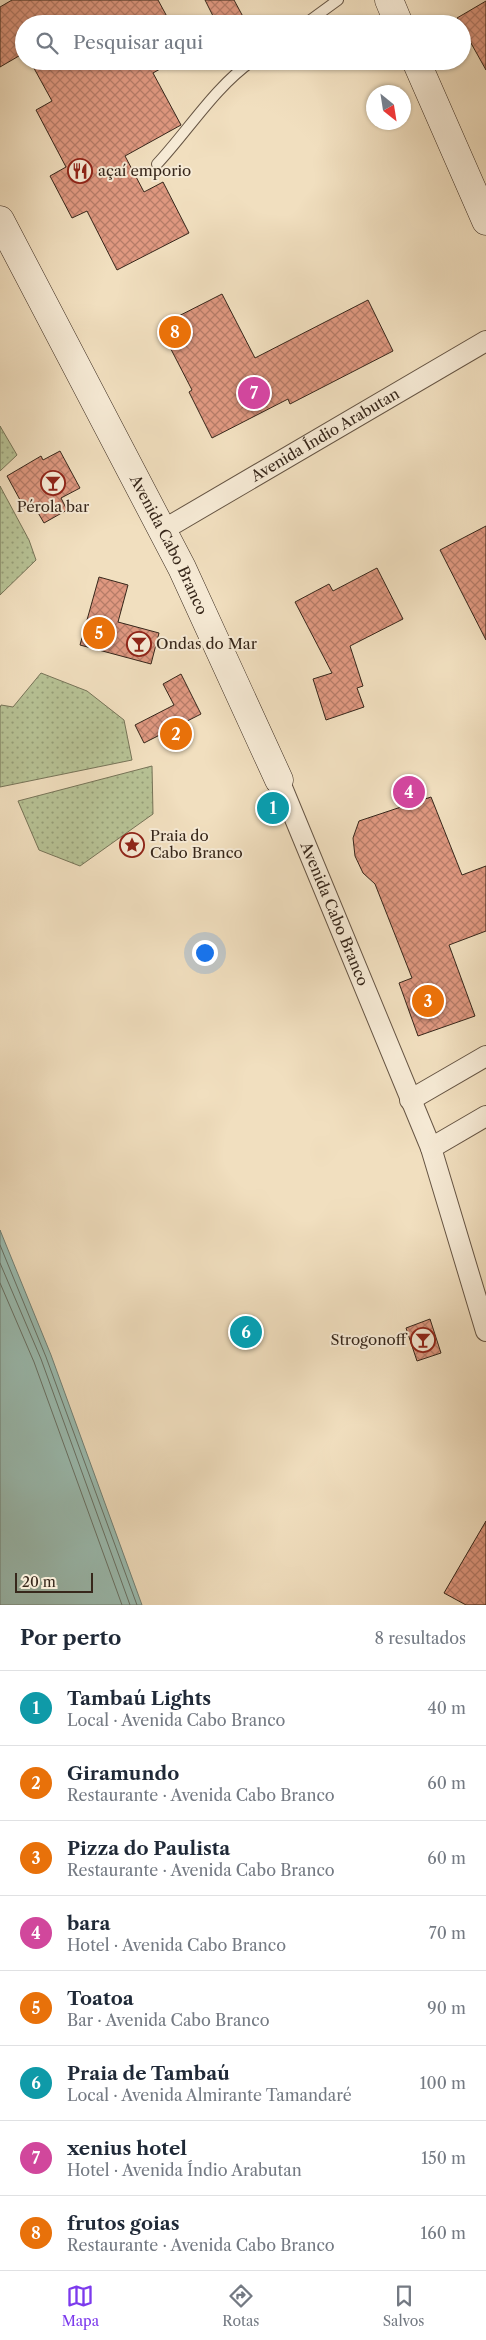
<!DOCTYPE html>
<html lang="pt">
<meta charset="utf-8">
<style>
body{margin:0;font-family:"Libre Caslon Text",serif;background:#f2f2f3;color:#1f2937}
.compass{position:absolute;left:366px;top:85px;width:45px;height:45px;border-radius:50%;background:#fff;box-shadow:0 1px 4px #0004;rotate:150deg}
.scale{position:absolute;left:15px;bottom:12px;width:78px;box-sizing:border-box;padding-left:5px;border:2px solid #37271b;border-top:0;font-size:14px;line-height:18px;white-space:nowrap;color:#37271b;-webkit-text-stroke:4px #f6ead5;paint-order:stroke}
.you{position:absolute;left:204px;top:952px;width:18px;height:18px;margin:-12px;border:4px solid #fff;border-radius:50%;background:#1a73e8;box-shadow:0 0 0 8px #1a73e833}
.badge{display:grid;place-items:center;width:32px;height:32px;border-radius:50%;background:#7c3aed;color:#fff;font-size:16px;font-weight:700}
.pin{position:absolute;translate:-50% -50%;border:2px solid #fff;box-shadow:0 1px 5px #0006}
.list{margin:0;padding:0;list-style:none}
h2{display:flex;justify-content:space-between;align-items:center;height:65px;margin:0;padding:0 20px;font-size:21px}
h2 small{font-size:16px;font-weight:400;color:#747a83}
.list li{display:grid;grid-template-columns:32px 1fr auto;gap:15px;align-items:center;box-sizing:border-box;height:75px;padding:0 20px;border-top:1px solid #e0e1e3}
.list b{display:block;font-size:19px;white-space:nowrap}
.list p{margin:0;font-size:16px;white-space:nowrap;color:#747a83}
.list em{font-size:16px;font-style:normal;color:#747a83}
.icon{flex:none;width:28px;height:28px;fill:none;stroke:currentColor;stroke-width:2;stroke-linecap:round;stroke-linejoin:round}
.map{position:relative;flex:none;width:486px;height:1605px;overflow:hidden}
.search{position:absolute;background:#fff;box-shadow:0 1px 4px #0004;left:15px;right:15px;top:15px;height:55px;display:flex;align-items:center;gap:12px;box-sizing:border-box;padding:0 18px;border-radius:28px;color:#747a83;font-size:19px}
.sheet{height:665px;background:#fff}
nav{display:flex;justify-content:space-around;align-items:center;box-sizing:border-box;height:70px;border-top:1px solid #e0e1e3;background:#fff;font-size:14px;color:#747a83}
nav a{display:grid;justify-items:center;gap:2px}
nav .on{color:#7c3aed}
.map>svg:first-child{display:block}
.grass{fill:url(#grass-dots);stroke:#777458}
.water{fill:#9bbdb2;stroke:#738176}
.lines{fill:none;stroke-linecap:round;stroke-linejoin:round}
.shore{stroke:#697266;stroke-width:1}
.building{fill:url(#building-cross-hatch);stroke:#37271b}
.lane-casing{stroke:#654;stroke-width:12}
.street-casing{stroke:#654;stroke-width:22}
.secondary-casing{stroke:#37271b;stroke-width:29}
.lane{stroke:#f6ead5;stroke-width:10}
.street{stroke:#f6ead5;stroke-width:20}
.secondary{stroke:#f6ead5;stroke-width:28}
.labels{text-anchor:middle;stroke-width:4;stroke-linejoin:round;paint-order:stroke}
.poi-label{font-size:15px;fill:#37271b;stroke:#f6ead5;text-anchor:start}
.street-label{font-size:15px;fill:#37271b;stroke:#f6ead5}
</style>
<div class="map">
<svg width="486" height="1605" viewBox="0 0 486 1605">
<defs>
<pattern id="grass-dots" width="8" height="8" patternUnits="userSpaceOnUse" patternTransform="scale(1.25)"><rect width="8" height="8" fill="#b7c295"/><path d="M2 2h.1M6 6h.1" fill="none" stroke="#969e79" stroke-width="1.8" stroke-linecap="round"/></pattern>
<pattern id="building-cross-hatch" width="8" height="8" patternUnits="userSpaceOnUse" patternTransform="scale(1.25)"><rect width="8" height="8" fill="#df9880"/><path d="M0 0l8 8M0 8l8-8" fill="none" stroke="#b67c68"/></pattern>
</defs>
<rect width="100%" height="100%" fill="#f1dfbf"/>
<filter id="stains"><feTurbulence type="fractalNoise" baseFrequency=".004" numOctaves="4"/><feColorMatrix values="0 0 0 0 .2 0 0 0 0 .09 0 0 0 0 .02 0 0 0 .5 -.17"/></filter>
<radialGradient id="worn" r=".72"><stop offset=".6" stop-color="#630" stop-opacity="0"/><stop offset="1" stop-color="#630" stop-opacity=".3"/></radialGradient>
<path class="grass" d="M0,426L17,455L0,471Z
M0,486L29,540L36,560L0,595Z
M41,673L87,691L124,720L132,760L0,787V708L1,705L13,707Z
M152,766L153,814L80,866L39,850L18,801Z"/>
<path class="water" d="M0,1230L51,1355L142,1605H0Z"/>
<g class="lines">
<path class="shore" d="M0,1245L46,1357L137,1605
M0,1263L41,1359L130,1605
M0,1283L34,1362L122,1605"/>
</g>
<path class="building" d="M12,0H158L171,24H24V53L0,67V7Z
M205,0H234L247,24H217Z
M486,1V70L462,27V24L457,18Z
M30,61H174L153,73L181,125L125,156L144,192L163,182L189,233L117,270L87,211L72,218L50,176L66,167L36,110L52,101Z
M222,294L255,358L368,300L393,351L290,404L288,399L212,438L189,392L192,390L159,326Z
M60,451L80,488L61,498L67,510L44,523L33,504L25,509L7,476L41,456L43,460Z
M486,526V640L440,550Z
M377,568L403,619L350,646L363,686L357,688L364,707L326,720L313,679L332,673L295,602L329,584L333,591Z
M99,577L128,585L118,622L159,633L151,664L80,645Z
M181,674L201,714L144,743L135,725L174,705L163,684Z
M431,797L462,875L486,866V931L449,945L475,1016L418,1036L399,983L412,978L375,884L363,873L355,856L353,838L359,821Z
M430,1319L441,1353L417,1361L406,1328Z
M486,1521V1605H466L444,1593Z"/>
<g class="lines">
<defs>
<path id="lane" d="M305,24L338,0
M157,164C188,131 214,88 252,61"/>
<g id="street">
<path id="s1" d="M163,530L486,341"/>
<path id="s2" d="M279,780L431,1148L486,1331"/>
<path d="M410,1100L486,1056"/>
<path d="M431,1148L486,1116"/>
</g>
<g id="secondary">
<path d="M389,0L399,24"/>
<path d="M416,61L486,221"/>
<path id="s3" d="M0,220L182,568L279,780"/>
</g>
</defs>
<use href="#lane" class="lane-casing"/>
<use href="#street" class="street-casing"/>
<use href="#secondary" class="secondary-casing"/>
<use href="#lane" class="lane"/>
<use href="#street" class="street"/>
<use href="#secondary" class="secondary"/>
</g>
<defs>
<symbol id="restaurant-ring" viewBox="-11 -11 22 22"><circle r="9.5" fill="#f6ead5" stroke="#8f2418" stroke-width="1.5"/><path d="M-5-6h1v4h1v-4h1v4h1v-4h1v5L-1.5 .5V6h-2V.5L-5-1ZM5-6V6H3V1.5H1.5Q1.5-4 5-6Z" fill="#8f2418"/></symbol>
<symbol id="bar-ring" viewBox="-11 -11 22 22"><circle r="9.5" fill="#f6ead5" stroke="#8f2418" stroke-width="1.5"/><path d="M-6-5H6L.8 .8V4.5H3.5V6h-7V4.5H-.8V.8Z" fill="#8f2418"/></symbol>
<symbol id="sight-ring" viewBox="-11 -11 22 22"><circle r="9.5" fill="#f6ead5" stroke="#8f2418" stroke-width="1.5"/><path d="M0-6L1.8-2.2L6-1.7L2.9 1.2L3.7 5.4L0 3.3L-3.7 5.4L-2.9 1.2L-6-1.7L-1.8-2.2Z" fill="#8f2418"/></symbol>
</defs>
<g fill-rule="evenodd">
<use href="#restaurant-ring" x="66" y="157" width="28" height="28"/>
<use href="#bar-ring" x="39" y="469" width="28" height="28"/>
<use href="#bar-ring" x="125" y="630" width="28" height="28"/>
<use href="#sight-ring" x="118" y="831" width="28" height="28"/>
<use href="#bar-ring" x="409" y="1326" width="28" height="28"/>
</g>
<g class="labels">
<g class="poi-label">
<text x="98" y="176">açaí emporio</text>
<text x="53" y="512" text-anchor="middle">Pérola bar</text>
<text x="156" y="649">Ondas do Mar</text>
<text x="150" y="841">Praia do<tspan x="150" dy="17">Cabo Branco</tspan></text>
<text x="406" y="1345" text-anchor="end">Strogonoff</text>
</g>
<g class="street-label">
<text dy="5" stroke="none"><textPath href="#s1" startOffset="188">Avenida Índio Arabutan</textPath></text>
<text dy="5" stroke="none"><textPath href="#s3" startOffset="366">Avenida Cabo Branco</textPath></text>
<text dy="5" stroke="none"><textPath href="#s2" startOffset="145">Avenida Cabo Branco</textPath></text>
</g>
</g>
<rect width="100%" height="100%" filter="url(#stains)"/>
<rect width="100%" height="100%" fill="url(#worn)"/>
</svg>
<svg class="compass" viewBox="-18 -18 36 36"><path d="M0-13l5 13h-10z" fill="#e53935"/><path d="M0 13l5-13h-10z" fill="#747a83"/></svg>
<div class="scale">20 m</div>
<div class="you"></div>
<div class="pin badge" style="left:273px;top:808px;background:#0f9aa8">1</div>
<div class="pin badge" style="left:176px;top:734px;background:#e8710a">2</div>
<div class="pin badge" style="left:428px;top:1001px;background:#e8710a">3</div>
<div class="pin badge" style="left:409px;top:792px;background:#d1479c">4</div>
<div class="pin badge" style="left:99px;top:633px;background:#e8710a">5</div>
<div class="pin badge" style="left:246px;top:1332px;background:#0f9aa8">6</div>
<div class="pin badge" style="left:254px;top:393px;background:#d1479c">7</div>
<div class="pin badge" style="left:175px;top:332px;background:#e8710a">8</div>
<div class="search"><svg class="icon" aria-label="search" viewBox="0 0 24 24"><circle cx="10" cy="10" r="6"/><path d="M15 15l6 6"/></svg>Pesquisar aqui</div>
</div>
<section class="sheet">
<h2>Por perto<small>8 resultados</small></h2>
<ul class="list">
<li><span class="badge" style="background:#0f9aa8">1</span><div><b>Tambaú Lights</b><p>Local · Avenida Cabo Branco</p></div><em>40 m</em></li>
<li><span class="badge" style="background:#e8710a">2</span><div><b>Giramundo</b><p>Restaurante · Avenida Cabo Branco</p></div><em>60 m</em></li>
<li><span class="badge" style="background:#e8710a">3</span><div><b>Pizza do Paulista</b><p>Restaurante · Avenida Cabo Branco</p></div><em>60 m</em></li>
<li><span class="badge" style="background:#d1479c">4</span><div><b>bara</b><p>Hotel · Avenida Cabo Branco</p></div><em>70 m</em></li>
<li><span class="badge" style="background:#e8710a">5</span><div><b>Toatoa</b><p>Bar · Avenida Cabo Branco</p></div><em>90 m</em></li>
<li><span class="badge" style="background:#0f9aa8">6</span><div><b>Praia de Tambaú</b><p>Local · Avenida Almirante Tamandaré</p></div><em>100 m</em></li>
<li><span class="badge" style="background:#d1479c">7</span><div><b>xenius hotel</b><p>Hotel · Avenida Índio Arabutan</p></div><em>150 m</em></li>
<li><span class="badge" style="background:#e8710a">8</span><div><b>frutos goias</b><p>Restaurante · Avenida Cabo Branco</p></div><em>160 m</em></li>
</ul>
</section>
<nav>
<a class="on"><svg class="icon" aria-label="map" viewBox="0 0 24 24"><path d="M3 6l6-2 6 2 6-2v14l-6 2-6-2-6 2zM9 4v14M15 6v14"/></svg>Mapa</a>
<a><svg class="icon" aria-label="directions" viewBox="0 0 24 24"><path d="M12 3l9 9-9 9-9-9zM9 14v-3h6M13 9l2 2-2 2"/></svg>Rotas</a>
<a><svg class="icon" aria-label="saved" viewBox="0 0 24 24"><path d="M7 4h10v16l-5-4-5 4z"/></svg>Salvos</a>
</nav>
